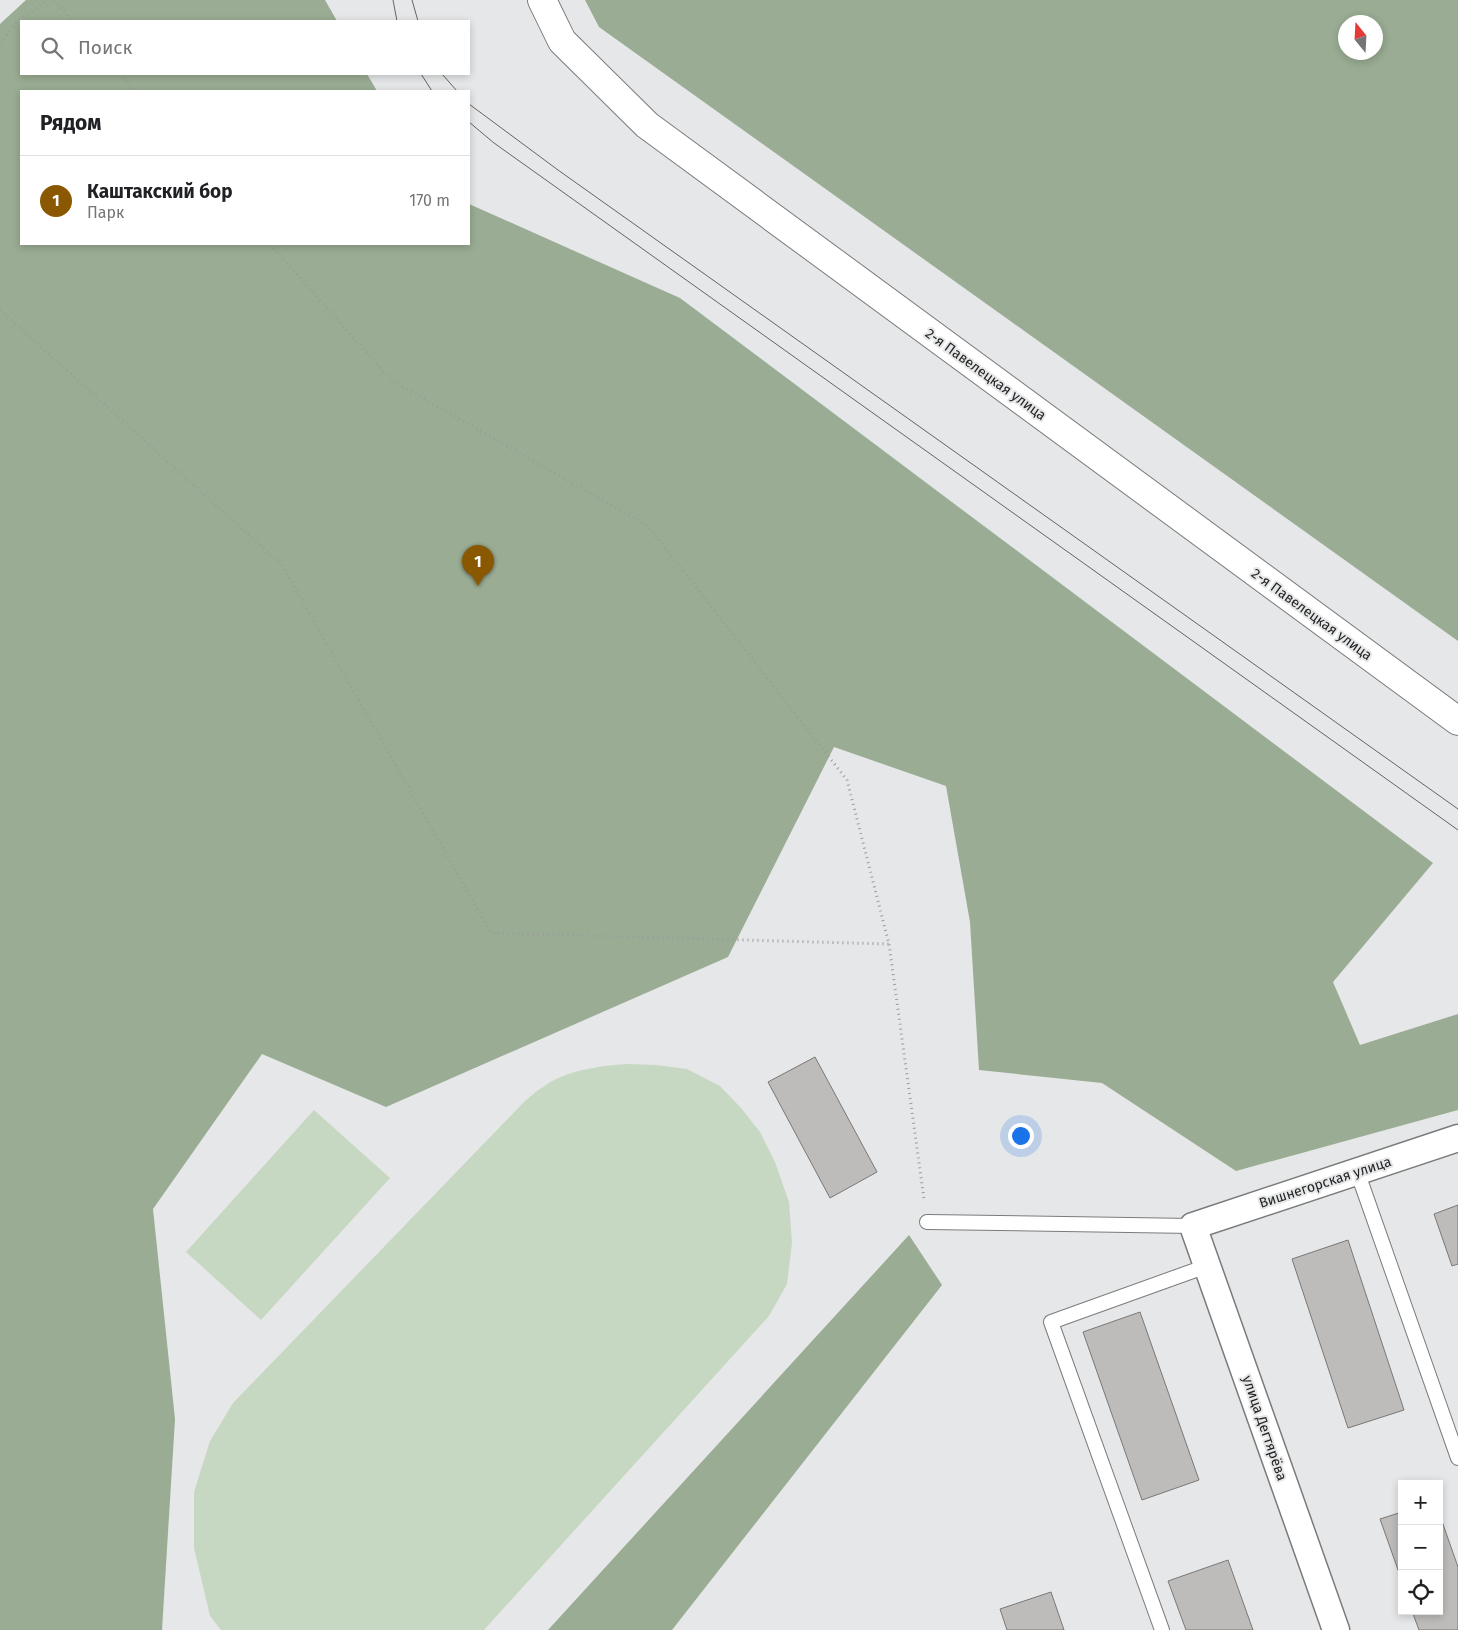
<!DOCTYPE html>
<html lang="ru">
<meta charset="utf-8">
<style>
body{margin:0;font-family:"Fira Sans",sans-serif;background:#f2f2f2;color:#202124}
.controls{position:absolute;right:15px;bottom:15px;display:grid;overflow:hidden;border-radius:0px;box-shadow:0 2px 8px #0003}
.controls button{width:45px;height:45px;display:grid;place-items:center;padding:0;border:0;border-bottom:1px solid #e0e0e0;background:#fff;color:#202124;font:25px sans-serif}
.compass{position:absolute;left:1338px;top:15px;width:45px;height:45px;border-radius:50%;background:#fff;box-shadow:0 2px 8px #0003;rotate:342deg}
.you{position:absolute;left:1020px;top:1135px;width:18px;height:18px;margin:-12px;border:4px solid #fff;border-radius:50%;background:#1a73e8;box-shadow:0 0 0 8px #1a73e833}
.badge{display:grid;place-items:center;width:32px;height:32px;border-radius:50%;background:#8a5801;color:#fff;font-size:16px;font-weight:700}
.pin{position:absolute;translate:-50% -41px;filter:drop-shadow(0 1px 2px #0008)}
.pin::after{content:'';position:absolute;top:26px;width:18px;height:15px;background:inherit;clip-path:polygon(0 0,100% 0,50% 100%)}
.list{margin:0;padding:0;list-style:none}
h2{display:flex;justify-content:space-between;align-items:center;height:65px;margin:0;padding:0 20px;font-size:21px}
h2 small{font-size:16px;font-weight:400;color:#757577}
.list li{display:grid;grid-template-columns:32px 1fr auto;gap:15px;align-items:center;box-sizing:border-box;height:90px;padding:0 20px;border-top:1px solid #e0e0e0}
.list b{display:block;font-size:19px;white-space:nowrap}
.list p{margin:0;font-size:16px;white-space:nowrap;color:#757577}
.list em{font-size:16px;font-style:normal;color:#757577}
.icon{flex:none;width:28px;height:28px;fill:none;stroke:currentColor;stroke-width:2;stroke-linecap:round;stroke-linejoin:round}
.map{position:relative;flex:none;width:1458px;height:1630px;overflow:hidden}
.search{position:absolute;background:#fff;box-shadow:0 2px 8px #0003;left:20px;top:20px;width:450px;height:55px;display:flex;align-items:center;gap:12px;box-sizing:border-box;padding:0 18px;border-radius:0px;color:#757577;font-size:19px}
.panel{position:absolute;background:#fff;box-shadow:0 2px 8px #0003;left:20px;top:90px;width:450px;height:155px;border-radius:0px}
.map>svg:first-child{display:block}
.green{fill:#c7d8c2}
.forest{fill:#9aac93;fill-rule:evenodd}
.building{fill:#bdbcbb;stroke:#797877}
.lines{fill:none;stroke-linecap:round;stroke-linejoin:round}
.service-casing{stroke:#7a7b7c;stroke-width:16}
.minor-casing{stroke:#7a7b7c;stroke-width:29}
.secondary-casing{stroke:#7a7b7c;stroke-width:30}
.path{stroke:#9b9c9d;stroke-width:3;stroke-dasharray:1 4;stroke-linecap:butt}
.service{stroke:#fff;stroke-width:14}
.minor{stroke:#fff;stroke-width:26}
.secondary{stroke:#fff;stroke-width:28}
.tram{stroke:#646465;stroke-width:1}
.labels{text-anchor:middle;stroke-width:4;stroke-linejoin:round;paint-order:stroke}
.street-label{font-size:14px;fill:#232324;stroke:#e6e7e8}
</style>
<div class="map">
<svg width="1458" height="1630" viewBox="0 0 1458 1630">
<rect width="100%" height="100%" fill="#e6e7e8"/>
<path class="green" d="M627,1064L656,1065L687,1069L720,1086L741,1108L760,1132L775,1162L789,1202L792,1243L787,1284L769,1316L484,1630H221L210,1616L194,1548V1492L210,1441L233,1403L524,1102C530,1097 536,1091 543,1087C566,1070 599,1066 627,1064Z
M314,1110L390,1178L261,1320L186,1252Z"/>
<path class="forest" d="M26,0H325L337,21H21V74H367L377,91H21V244H469V204L680,298L1433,863L1333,982L1360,1045L1458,1014V1110L1236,1171L1102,1083L979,1070L970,922L946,786L834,747L728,957L386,1107L262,1054L153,1209L175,1419L162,1630H0V24Z
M585,0H1458V641L599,27ZM1346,22H1376V52H1346Z
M909,1235L942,1285L672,1630H548Z"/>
<path class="building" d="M815,1057L877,1172L830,1198L768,1082Z
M1458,1205V1264L1452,1266L1434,1214Z
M1348,1240L1404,1410L1348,1428L1292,1259Z
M1140,1312L1199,1480L1142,1500L1083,1332Z
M1402,1512V1581L1380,1519Z
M1439,1513L1458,1567V1630H1419L1412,1611H1439Z
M1228,1560L1253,1630H1186L1168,1581Z
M1051,1592L1064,1630H1007L1000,1609Z"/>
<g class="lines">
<defs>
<path id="service" d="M1357,1171L1458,1458
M927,1222L1193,1226
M1162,1630L1051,1322L1207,1266"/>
<path id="minor" d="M1336,1630L1193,1226L1458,1138"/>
<path id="secondary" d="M542,0L562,41L647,125L1458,721"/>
</defs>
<use href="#service" class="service-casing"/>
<use href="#minor" class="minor-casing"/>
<use href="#secondary" class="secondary-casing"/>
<path class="path" d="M54,0L73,21
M0,43L16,23L47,0
M119,74L135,91
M270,244L391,380L648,526L847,780L889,944L924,1199
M0,310L282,565L491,933L889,944"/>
<use href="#service" class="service"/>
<use href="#minor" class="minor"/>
<use href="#secondary" class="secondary"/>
<path class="tram" d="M393,0L397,21
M412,0L418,21
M421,74L432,91
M442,74L457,91
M469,104L558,170L1458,809
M469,122L494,143L1458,830"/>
</g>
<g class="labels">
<g class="street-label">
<text transform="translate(986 374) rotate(36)" y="5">2-я Павелецкая улица</text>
<text transform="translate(1312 614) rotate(36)" y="5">2-я Павелецкая улица</text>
<text transform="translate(1325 1182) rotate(-18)" y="5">Вишнегорская улица</text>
<text transform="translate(1265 1428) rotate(71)" y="5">улица Дегтярёва</text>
</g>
</g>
</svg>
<div class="controls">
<button>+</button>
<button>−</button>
<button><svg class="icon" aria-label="locate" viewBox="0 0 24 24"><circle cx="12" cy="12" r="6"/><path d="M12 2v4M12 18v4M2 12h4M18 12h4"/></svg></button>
</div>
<svg class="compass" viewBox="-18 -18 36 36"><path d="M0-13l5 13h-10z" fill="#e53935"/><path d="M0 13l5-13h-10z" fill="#757577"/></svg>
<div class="you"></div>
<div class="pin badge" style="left:478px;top:586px">1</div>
<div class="search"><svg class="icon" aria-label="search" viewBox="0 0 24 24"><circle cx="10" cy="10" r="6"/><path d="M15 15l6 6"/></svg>Поиск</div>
<section class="panel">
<h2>Рядом<small></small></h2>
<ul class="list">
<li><span class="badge">1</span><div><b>Каштакский бор</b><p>Парк</p></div><em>170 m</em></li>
</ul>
</section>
</div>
